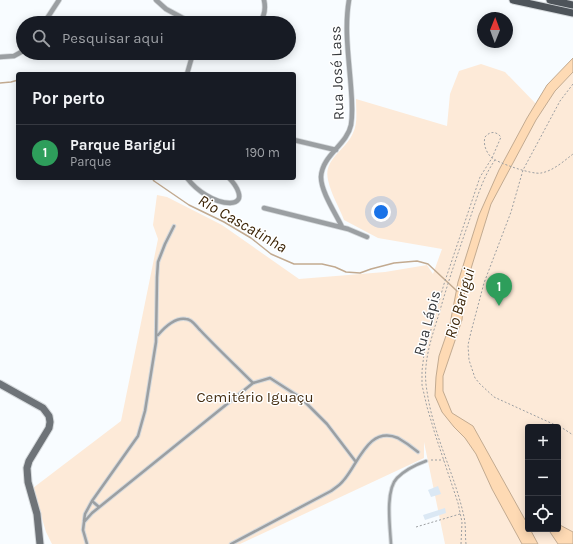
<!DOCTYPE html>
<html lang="pt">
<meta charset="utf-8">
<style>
body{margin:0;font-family:Karla,sans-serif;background:#242831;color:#f1f3f6}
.controls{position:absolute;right:12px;bottom:12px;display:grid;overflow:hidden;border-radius:4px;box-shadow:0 2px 10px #0003}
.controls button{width:36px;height:36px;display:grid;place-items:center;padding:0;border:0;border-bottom:1px solid #363941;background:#171b24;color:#f1f3f6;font:20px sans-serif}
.compass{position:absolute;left:477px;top:12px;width:36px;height:36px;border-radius:50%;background:#171b24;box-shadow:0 2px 10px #0003;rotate:1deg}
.you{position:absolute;left:381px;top:212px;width:14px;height:14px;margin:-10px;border:3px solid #fff;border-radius:50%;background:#1a73e8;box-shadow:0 0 0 6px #1a73e833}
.badge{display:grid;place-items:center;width:26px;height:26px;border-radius:50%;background:#935d12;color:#fff;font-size:13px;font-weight:700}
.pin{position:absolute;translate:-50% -33px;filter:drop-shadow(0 1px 2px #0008)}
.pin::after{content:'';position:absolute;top:21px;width:14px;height:12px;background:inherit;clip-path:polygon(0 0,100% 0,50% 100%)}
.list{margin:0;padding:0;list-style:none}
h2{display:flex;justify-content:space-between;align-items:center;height:52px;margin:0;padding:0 16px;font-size:17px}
h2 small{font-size:13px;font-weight:400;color:#9ea1a6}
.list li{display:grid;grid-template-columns:26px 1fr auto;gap:12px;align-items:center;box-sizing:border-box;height:56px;padding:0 16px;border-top:1px solid #363941}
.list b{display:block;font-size:15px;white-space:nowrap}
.list p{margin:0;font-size:13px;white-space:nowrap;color:#9ea1a6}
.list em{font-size:13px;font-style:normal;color:#9ea1a6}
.icon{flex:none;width:22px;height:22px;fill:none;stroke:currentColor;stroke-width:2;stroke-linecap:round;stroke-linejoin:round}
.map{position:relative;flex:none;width:573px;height:544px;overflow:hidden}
.search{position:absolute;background:#171b24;box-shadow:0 2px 10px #0003;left:16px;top:16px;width:280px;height:44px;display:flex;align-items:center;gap:10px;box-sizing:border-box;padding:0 14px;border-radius:22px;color:#9ea1a6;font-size:15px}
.panel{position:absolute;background:#171b24;box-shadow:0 2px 10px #0003;left:16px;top:72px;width:280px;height:108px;border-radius:4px}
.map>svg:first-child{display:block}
.green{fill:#fdead8;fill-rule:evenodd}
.water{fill:#fedab4;stroke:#c2aa90}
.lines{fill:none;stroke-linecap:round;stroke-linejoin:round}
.stream{stroke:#c2aa90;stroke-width:1.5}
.building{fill:#dbe8f4}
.service-casing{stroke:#d5d9dc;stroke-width:4.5}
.minor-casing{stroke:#d5d9dc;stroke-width:6}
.secondary-casing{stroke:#d5d9dc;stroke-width:9}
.primary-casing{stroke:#d5d9dc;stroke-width:9}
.path{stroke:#9c9fa2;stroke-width:1;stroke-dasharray:2 2;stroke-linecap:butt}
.service{stroke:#9b9fa2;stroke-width:2.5}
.minor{stroke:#9b9fa2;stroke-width:4.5}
.secondary{stroke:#6e7378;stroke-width:7}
.primary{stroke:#4e545a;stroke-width:7}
.labels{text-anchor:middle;stroke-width:3;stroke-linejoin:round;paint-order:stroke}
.street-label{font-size:15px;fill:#36393c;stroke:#fff}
.park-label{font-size:15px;fill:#442d10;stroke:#fff}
.water-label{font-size:16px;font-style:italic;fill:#3c2507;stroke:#fff}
</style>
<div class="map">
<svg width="573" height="544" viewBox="0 0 573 544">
<rect width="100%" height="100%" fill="#f8fcff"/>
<path class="green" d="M573,62V544H445L424,442V458L240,544H52L46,532L33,488L121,421L158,239L153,225L157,195L167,197L222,225L299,279L385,272L427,265L433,274L442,249L378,238L344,220C339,207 331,194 328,180C323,159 346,150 353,133C358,123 356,110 356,99L447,126L450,94L459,71L481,64L505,72L539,107ZM528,427H558V529H528Z"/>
<path class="water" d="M573,58V72L555,91L536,120L491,204L465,288L462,320L443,376V391L452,413L473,426L528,525V529H530L538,544H522L492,489L476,454L465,438L454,427L442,412L435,396L436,377L439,356L450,324L458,282L479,215L499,170L527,118L547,85Z
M558,524L573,532V544H558L548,529H558Z"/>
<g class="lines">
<path class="stream" d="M0,83L11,82L18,80
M152,178L154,181L189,205L224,222L251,238L271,254L294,264H322L335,267L346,272L360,273L371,269L394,263L417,261L428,264L457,291"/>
</g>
<path class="building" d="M438,486L441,494L431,497L428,490Z
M445,508L446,513L425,520L423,515Z"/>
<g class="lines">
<defs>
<path id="service" d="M158,335C164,328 175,317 186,319C192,319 196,326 200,330C217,348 235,365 253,383
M92,501L99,507
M84,521L85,514L92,501L138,436L145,411L156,342L157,277L158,262L165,244L174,226
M87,544L83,530L84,522L92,513L253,383L270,378L301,398L327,424L356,462
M231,544L331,491C335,488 340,485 343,481C358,465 368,425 398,438C405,442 412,447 418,452
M391,544C390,527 385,490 397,478C406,469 415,465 426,461"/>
<path id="minor" d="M156,0L166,9L192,23
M44,23L59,0
M259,23C265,16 266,9 264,0
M0,57L14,56L23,51
M187,74L193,53
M294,140L336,150
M187,178C196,190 214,203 230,203C248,202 235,184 229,178
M264,208L348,229L367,237
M342,227C336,214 321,192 321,177C322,155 347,145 351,125C353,113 352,100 351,88C349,59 344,29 349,0"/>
<path id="secondary" d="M0,384L43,408L49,416L50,422L49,428L29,461L27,468L28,482L37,514L40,544"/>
<path id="primary" d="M513,0L573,13
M550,0L573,5"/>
</defs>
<use href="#service" class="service-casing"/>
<use href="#minor" class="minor-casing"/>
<use href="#secondary" class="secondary-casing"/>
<use href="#primary" class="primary-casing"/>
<path class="path" d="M573,84L560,101L523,170L511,212L484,283L471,332L468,345L469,360L475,378L480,384L494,397L564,429L573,435
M431,460H444
M416,527L460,514
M461,544L462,522L458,503L435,434L427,407L422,385V371L424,354L444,284L480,177L492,158L501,137C496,131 490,131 485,137C483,144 486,152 491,157C497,163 533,175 541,173C553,171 564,161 573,154
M466,544C465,535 466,525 464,517C455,474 433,435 427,391C422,365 431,339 439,314C447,285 457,256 467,227C475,205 481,180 495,160"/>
<use href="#service" class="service"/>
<use href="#minor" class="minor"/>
<use href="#secondary" class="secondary"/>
<use href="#primary" class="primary"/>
</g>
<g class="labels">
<g class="street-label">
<text transform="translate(337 73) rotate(-92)" y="5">Rua José Lass</text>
<text transform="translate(427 323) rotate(-75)" y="5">Rua Lápis</text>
</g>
<g class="park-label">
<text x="255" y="402">Cemitério Iguaçu</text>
</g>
<g class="water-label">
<text transform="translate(243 223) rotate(30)" y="6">Rio Cascatinha</text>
<text transform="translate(459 303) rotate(-74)" y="6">Rio Barigui</text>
</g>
</g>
</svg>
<div class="controls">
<button>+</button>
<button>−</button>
<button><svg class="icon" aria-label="locate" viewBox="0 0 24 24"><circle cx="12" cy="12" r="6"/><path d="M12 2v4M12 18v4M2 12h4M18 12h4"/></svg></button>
</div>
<svg class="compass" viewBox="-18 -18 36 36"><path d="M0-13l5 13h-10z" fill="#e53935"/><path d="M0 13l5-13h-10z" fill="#9ea1a6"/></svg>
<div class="you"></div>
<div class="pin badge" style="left:499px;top:306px;background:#2e9e5b">1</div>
<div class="search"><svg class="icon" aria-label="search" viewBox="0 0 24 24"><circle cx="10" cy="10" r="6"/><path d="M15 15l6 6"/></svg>Pesquisar aqui</div>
<section class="panel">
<h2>Por perto<small></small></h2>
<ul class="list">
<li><span class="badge" style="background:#2e9e5b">1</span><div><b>Parque Barigui</b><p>Parque</p></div><em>190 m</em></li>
</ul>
</section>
</div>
